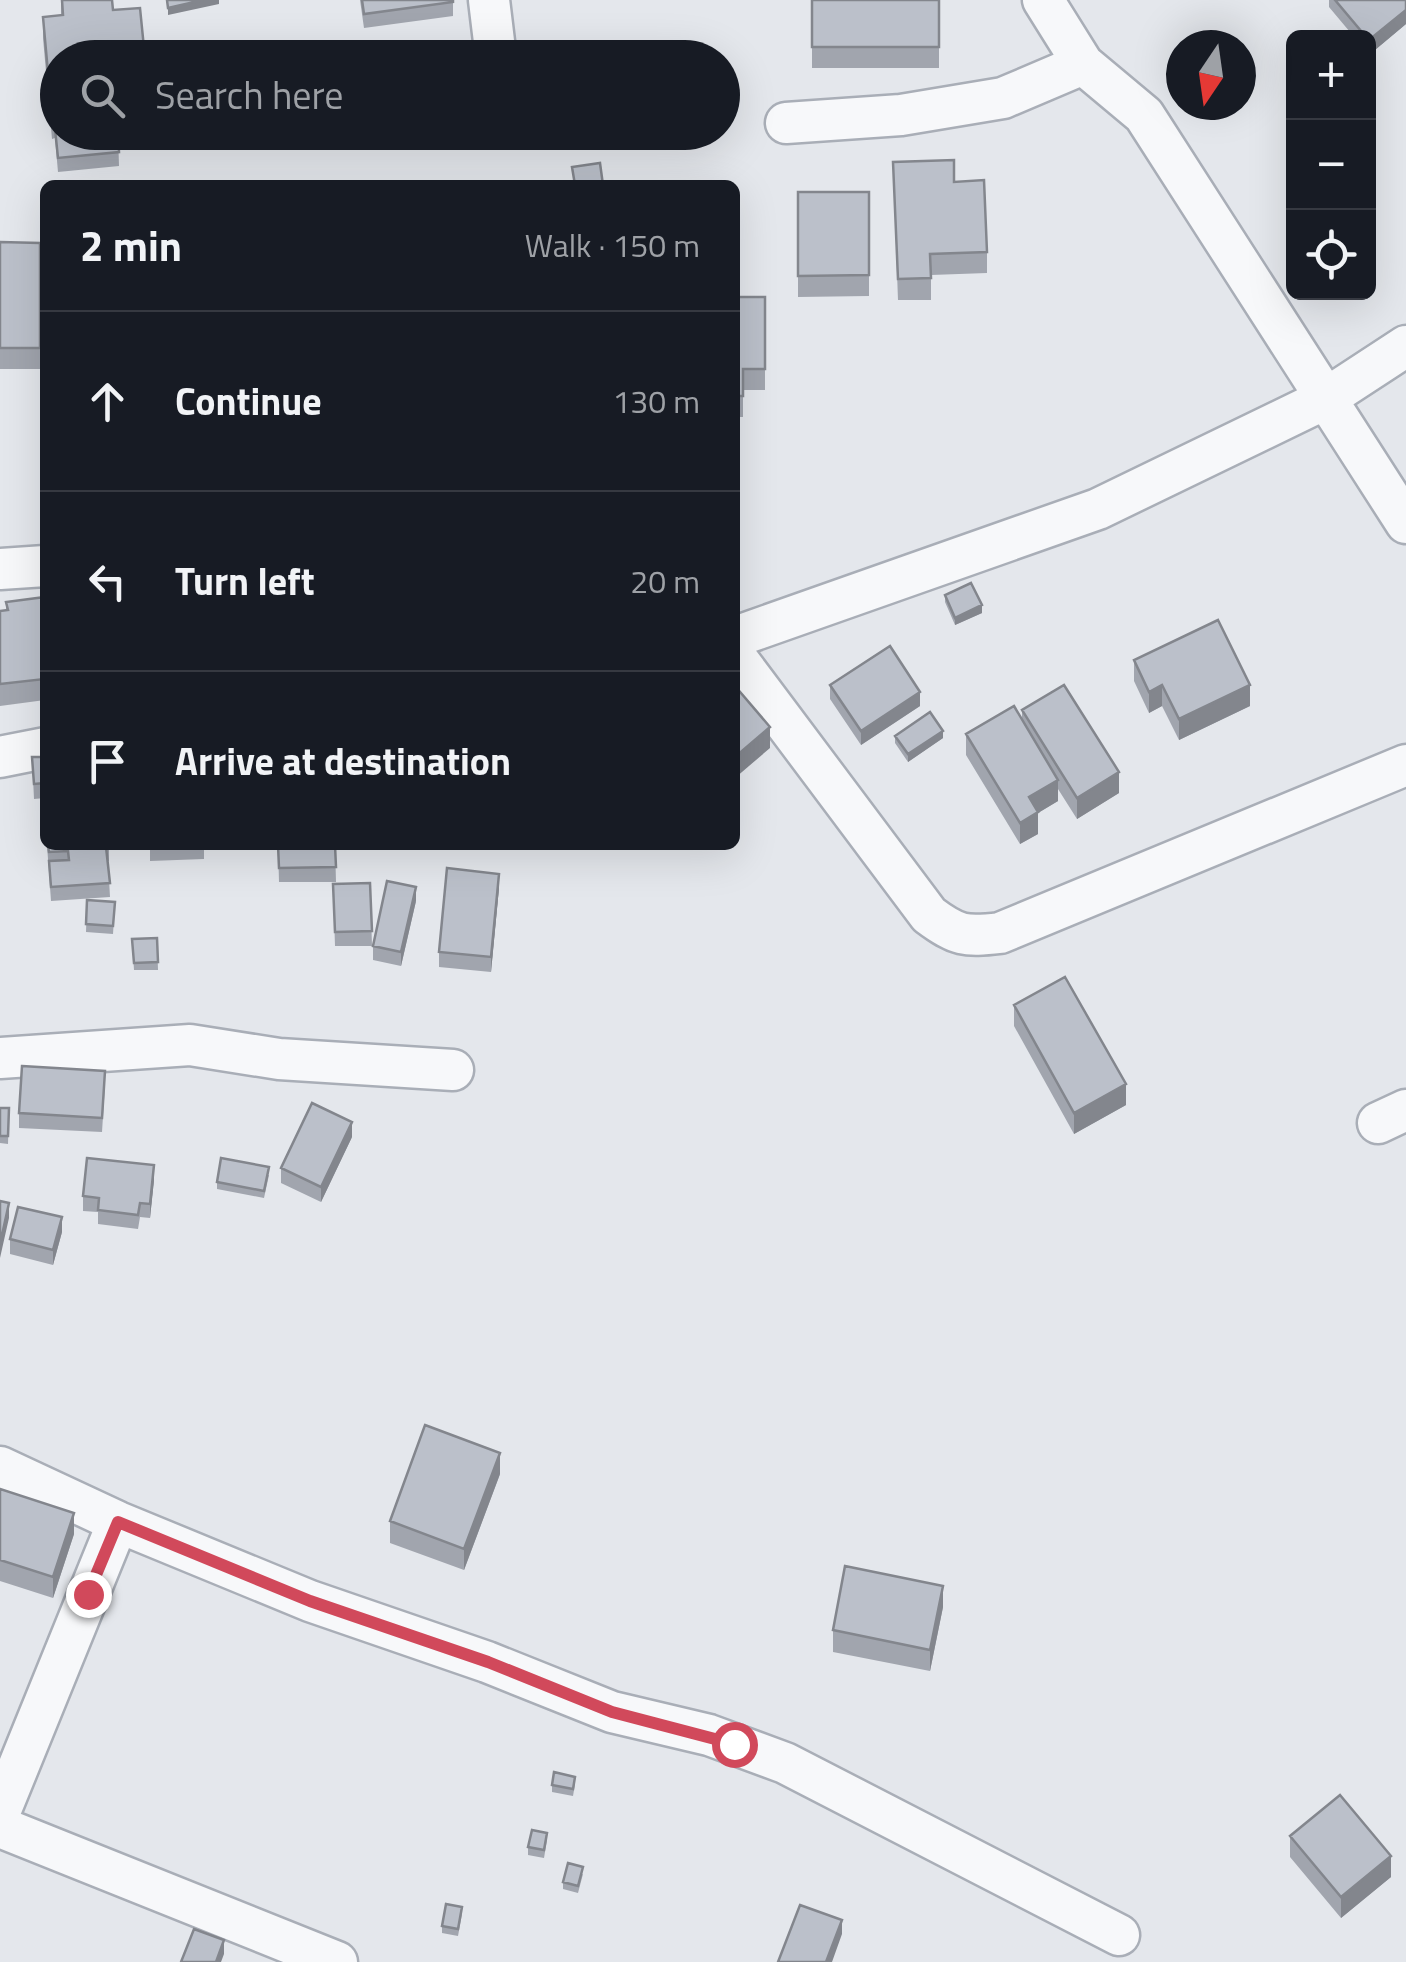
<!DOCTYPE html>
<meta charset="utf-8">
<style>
body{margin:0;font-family:"Titillium Web",sans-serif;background:#20242c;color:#f1f3f6}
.controls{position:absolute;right:30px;top:30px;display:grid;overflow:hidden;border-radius:15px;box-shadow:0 10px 40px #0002}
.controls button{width:90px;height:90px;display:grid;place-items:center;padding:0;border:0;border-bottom:2px solid #363941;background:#171b24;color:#f1f3f6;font:50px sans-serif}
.compass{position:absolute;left:1166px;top:30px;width:90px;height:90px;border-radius:50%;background:#171b24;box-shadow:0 10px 40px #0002;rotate:193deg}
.stop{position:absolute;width:30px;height:30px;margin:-22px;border:8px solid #d1495b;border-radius:50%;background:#fff}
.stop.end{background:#d1495b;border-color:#fff;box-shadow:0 2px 10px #0008}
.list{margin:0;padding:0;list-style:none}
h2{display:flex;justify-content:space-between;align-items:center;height:130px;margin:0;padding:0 40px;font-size:42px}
h2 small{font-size:32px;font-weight:400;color:#9ea1a6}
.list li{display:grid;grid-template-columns:65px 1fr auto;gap:30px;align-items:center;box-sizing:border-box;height:180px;padding:0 40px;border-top:2px solid #363941}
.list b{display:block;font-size:38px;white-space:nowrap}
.list em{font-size:32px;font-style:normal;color:#9ea1a6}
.icon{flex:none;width:55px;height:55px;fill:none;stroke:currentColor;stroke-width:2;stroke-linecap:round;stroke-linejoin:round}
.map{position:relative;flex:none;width:1406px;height:1962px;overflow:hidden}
.search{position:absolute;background:#171b24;box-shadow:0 10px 40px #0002;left:40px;top:40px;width:700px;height:110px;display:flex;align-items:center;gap:25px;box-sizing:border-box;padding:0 35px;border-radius:55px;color:#9ea1a6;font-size:38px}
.panel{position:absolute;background:#171b24;box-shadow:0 10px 40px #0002;left:40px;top:180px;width:700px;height:670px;border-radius:15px}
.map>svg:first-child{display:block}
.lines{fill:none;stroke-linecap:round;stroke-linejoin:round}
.minor-casing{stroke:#a9aeb7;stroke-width:45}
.minor{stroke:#f7f8fa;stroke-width:40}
.wall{fill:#a1a5ae}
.shaded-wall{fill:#83868d}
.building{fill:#bbc0ca;stroke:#83868d;stroke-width:2.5}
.route{stroke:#d1495b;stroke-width:12}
</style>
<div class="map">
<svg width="1406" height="1962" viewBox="0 0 1406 1962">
<rect width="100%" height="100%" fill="#e4e7ec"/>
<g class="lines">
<defs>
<path id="minor" d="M489,0L496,58
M1043,0L1083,64L1144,115L1406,523
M786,123L901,115L1003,98L1083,64
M0,569L45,566
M735,637L1098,509L1325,399L1406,346
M735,656L929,915C957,936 965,937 1000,933L1406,765
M0,757L45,748
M0,1058L190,1045L279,1059L453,1070
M1378,1123L1406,1110
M0,1467L118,1522L310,1601L487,1662L612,1712L709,1735L785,1763L1119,1935
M0,1812L118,1522
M0,1827L337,1962"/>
</defs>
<use href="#minor" class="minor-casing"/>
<use href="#minor" class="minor"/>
</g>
<path class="wall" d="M61,0H112L58,58V132H119L118,133L119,166L58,172L55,138L52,139L43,38V17L61,15Z
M360,0H453V16L364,28Z
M812,0H939V68H812Z
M1329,0H1406V24L1369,55L1368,38H1355L1329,7Z
M893,162L954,182L987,252V273L931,275V300H898Z
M798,192H869V296L798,297Z
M0,242L40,243V369H0Z
M735,297H765V390H743V417H735Z
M945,595L982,613L955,625L945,602Z
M45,597V700L0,706V611L6,610V602Z
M1134,660L1250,706L1179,740L1162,706L1149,713L1134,681Z
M830,685L920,706L861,745L830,699Z
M1022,710L1119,793L1077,819L1058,789V801L1038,813V834L1020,844L966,755V734L1022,720Z
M895,736L943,738L908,762L895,743Z
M32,757H45V798L34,799Z
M47,845H109V861H108L110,897L51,901Z
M150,845H204V859L150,861Z
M278,845H335L336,882H279Z
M370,883L372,946H335L333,884Z
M499,888L491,972L439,967V952Z
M87,900L115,902L113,934L86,932Z
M416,901L401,966L373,960V946Z
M157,938L158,970H134L132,939Z
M1014,1005L1126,1105L1074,1134L1014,1026Z
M105,1085L102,1132L19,1128V1113Z
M0,1108H9L8,1144L0,1143Z
M352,1137L321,1202L281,1183V1168Z
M269,1175L264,1198L217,1189V1182Z
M154,1180L150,1218L140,1217L138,1229L98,1224V1212L83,1211V1196Z
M62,1232L53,1265L10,1254V1239Z
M500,1474L464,1570L390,1543V1521Z
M0,1489L74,1534L53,1598L0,1581Z
M943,1607L930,1671L833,1652V1630Z
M575,1784L573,1796L552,1792V1785Z
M1290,1836L1391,1877L1341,1918L1290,1857Z
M547,1840L544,1858L528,1855V1847Z
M583,1874L578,1893L563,1889V1882Z
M462,1914L458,1936L442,1933V1926Z"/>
<path class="shaded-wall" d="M203,0H219V4L168,15V8Z
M1406,10V24L1369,55V40Z
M982,605V613L955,625V618Z
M1162,685V706L1149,713V692Z
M1250,685V706L1179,740V719Z
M920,692V706L861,745V731Z
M770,727V748L735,778V757Z
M943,731V738L908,762V754Z
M1119,772V793L1077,819V798Z
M1058,780V801L1038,813V834L1020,844V823L1029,797Z
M499,874V888L491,972V957Z
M416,887V901L401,966V952Z
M1126,1084V1105L1074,1134V1113Z
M352,1122V1137L321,1202V1187Z
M154,1165V1180L150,1218V1204Z
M9,1203V1218L0,1258V1244Z
M62,1217V1232L53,1265V1250Z
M500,1453V1474L464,1570V1549Z
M74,1513V1534L53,1598V1577Z
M943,1586V1607L930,1671V1650Z
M1391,1856V1877L1341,1918V1897Z
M842,1920V1934L832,1962H826Z
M224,1940V1954L221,1962H216Z"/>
<path class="building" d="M62,0H112L113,10L140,8L145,58H58V117H52L43,17L63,15Z
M167,0H203L168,8Z
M362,0H453V2L364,14Z
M812,0H939V47H812Z
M1335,0H1406V10L1369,40L1368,38H1367Z
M55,129H58V132H118L119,152L58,158Z
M954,160V182L984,180L987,252L930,254L931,278L898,279L893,162Z
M600,163L603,185H575L572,167Z
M798,192H869V275L798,276Z
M0,242L40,243V348H0Z
M735,297H765V369H743V396H735Z
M971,583L982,605L955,618L945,595Z
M45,597V679L0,684V611L8,610L6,602Z
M1218,620L1250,685L1179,719L1162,685L1149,692L1134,660Z
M890,646L920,692L861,731L830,685Z
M1064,685L1119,772L1077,798L1022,710Z
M735,686L770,727L735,757Z
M1014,706L1058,780L1029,797L1038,812L1020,823L966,734Z
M930,712L943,731L908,754L895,736Z
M32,757H45V783L34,784Z
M48,845H109L106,847L110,883L51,887L49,861L69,860L68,851L49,852Z
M278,845H335L336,867L279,868Z
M447,868L499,874L491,957L439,952Z
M387,881L416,887L401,952L373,946Z
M370,883L372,931L335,932L333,884Z
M87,900L115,902L113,926L86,924Z
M157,938L158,962L134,963L132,939Z
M1065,977L1126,1084L1074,1113L1014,1005Z
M22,1066L105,1071L102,1118L19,1113Z
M312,1103L352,1122L321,1187L281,1168Z
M0,1108H9L8,1136H0Z
M87,1158L154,1165L150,1204L140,1203L138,1215L98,1210L99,1198L83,1196Z
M221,1158L269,1167L264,1191L217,1182Z
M0,1201L9,1203L0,1244Z
M18,1207L62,1217L53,1250L10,1239Z
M425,1425L500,1453L464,1549L390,1521Z
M0,1489L74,1513L53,1577L0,1560Z
M845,1566L943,1586L930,1650L833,1630Z
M554,1772L575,1777L573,1789L552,1785Z
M1340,1795L1391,1856L1341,1897L1290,1836Z
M532,1830L547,1833L544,1850L528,1847Z
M568,1863L583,1867L578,1886L563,1882Z
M446,1904L462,1907L458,1929L442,1926Z
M800,1905L842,1920L826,1962H778Z
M194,1929L224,1940L216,1962H181Z"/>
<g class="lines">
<path class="route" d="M88,1594L118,1522L310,1601L488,1662L612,1712L734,1744"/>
</g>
</svg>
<div class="controls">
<button>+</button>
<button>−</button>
<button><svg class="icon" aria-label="locate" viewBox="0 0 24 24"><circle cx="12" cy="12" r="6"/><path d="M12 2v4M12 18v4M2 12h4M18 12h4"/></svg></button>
</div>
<svg class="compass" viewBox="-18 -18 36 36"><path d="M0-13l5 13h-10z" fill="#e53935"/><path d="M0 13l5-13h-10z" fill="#9ea1a6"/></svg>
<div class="stop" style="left:734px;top:1744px"></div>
<div class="stop end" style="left:88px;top:1594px"></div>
<div class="search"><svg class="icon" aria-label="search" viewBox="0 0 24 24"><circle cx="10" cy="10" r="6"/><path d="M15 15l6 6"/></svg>Search here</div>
<section class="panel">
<h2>2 min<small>Walk · 150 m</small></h2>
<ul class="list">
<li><svg class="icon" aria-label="ahead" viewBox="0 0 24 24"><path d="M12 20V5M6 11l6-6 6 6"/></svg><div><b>Continue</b></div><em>130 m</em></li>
<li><svg class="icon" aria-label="left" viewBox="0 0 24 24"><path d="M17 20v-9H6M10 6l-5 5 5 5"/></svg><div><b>Turn left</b></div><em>20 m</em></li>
<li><svg class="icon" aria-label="arrive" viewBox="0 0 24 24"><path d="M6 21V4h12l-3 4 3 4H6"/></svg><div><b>Arrive at destination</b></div></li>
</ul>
</section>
</div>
